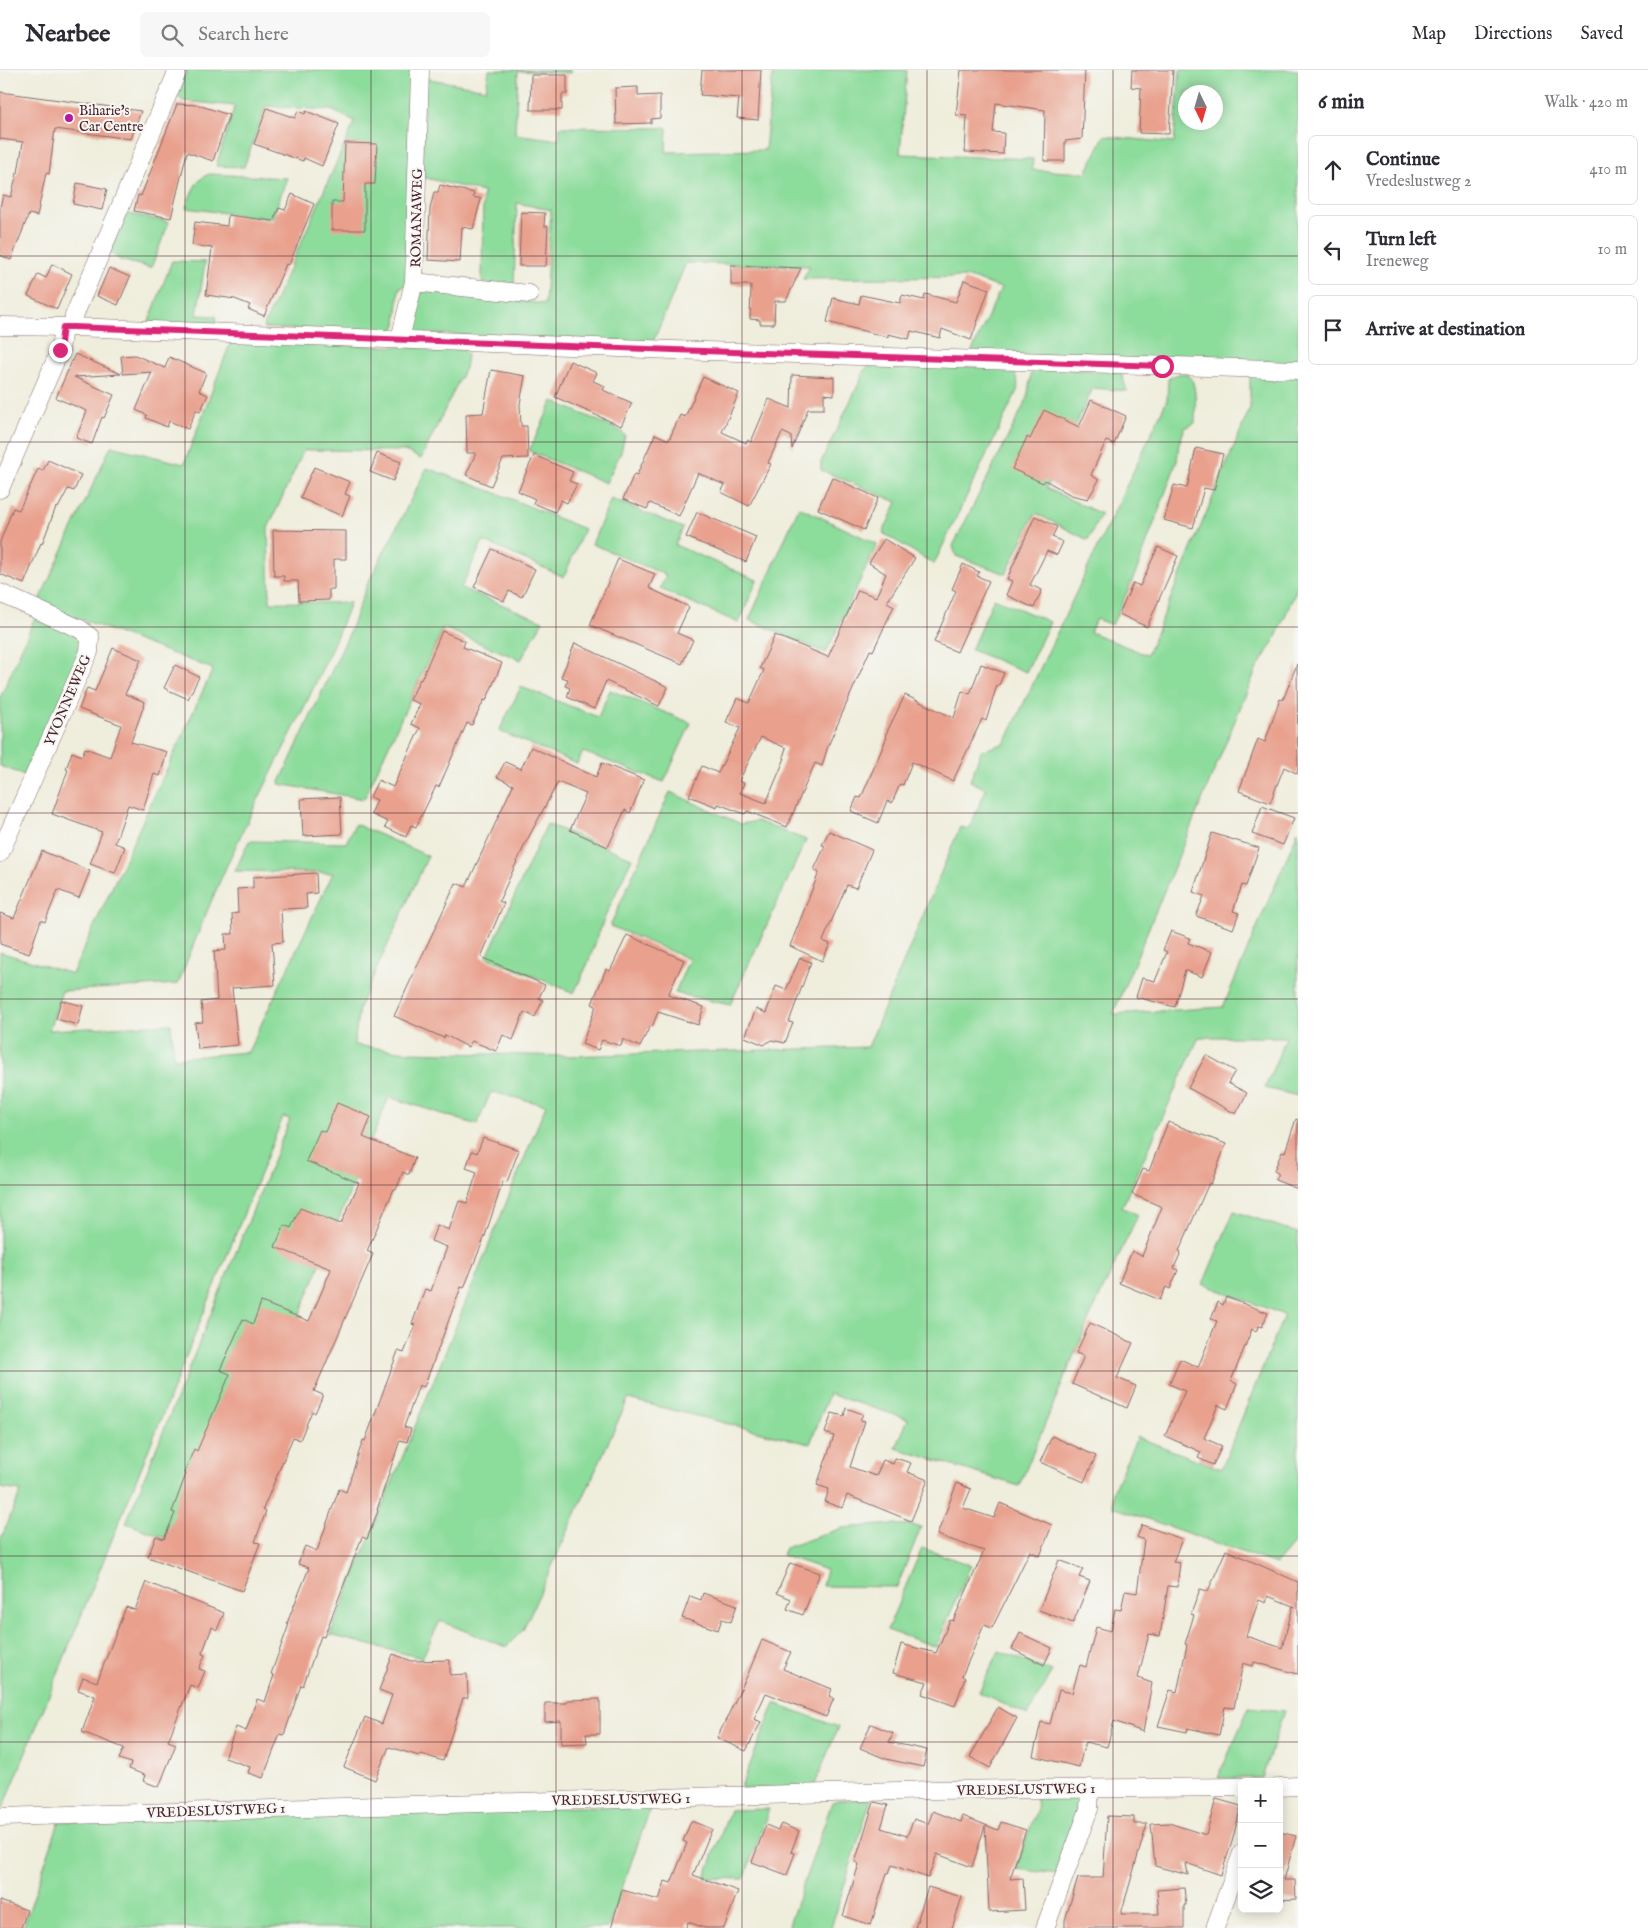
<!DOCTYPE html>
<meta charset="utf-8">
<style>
body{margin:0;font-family:"IM FELL English",serif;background:#f7f7f7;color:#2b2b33}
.controls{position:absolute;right:15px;bottom:15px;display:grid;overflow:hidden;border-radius:8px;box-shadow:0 2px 12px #0003}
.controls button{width:45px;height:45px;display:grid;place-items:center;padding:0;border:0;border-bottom:1px solid #e1e1e2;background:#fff;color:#2b2b33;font:25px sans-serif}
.compass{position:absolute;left:1178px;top:15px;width:45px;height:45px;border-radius:50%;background:#fff;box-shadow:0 2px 12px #0003;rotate:175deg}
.stop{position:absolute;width:15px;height:15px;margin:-11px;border:4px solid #db2777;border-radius:50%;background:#fff}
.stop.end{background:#db2777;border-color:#fff;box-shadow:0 1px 5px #0008}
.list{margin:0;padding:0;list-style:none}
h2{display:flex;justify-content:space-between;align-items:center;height:65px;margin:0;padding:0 20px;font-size:21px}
h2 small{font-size:16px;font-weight:400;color:#7c7c81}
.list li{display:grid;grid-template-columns:32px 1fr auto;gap:15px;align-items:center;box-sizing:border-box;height:70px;margin:0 10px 10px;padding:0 10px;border:1px solid #e1e1e2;border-radius:8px}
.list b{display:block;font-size:19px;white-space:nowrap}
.list p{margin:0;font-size:16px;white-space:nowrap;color:#7c7c81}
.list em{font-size:16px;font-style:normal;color:#7c7c81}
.icon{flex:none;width:28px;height:28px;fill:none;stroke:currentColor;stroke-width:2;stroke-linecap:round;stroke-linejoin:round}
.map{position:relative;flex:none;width:1298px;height:1858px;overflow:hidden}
header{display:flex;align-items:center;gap:30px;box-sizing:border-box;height:70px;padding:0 25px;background:#fff;border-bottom:1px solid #e1e1e2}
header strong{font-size:24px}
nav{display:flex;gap:28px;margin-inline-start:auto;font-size:18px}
.search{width:350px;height:45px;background:#f7f7f7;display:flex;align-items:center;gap:12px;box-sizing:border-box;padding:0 18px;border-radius:8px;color:#7c7c81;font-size:19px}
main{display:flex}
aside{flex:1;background:#fff}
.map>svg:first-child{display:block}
.green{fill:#8cdc9b;stroke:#6b7e63;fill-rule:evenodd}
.building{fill:#e9a18e;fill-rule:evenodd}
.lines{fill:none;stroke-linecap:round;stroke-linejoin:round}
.minor-casing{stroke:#846769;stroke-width:19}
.minor{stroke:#fff;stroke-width:18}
.route{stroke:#db2777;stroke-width:6}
.grid{fill:none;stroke:#4a1f2b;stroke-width:1;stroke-opacity:0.55}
.poi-dot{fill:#b5179e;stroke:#f6f6f2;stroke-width:2}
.labels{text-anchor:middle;stroke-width:4;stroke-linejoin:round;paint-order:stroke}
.poi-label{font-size:14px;fill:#4a1f2b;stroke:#f6f6f2;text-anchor:start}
.street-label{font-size:14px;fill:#4a1f2b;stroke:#f6f6f2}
</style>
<header>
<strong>Nearbee</strong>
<div class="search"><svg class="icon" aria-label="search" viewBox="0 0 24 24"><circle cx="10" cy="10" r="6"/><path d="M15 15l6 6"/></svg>Search here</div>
<nav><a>Map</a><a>Directions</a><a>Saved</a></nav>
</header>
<main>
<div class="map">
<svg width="1298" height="1858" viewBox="0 0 1298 1858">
<rect width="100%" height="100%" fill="#f6f6f2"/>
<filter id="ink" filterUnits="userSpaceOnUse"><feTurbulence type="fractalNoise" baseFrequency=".02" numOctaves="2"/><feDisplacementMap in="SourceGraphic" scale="10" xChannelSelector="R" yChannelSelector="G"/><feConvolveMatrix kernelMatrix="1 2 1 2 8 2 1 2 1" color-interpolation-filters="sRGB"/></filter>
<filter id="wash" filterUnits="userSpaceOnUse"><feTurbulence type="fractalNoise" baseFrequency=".0096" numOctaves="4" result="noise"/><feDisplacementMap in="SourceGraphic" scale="20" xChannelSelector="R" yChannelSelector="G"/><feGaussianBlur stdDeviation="1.12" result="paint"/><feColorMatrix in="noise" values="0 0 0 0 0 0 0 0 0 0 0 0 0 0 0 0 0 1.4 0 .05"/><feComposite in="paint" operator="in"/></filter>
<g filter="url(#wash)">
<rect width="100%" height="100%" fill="#efeddb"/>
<path class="green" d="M186,0H416L413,212L399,218L396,255L391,263L263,258L355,51L331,40L266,36L244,97L216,96L235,36L183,31L176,25Z
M489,0H572L571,3L518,1L515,64L559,70L560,57L667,58L666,82L765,80L773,0H907L900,84L1033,89L1032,100L1086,103L1104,66L1174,73L1180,0H1298V293L970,285L1001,218L969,207L803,209L810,196L686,193L653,272L406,263L418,221L498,228L545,234L551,140L517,133L514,216L482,213L483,122L422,107L424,8L486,19ZM1186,22H1216V52H1186Z
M209,104L287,108L272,149L186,138C191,125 194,110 209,104Z
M125,143L169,152L151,198L120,190L109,182Z
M172,191L205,192L197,245L216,246V255L148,254Z
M231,271L462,279L467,285L465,298L421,389L405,381L304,380L268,458L270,532L350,533C322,607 284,676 250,746C223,801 200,857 178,914L62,921L49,960L171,954L174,988L248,982L333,803L235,801L249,771L346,773L355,754L428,786L359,938L354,975L407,982L566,986L868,977L960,757L969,759L986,719L970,711L981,681L1005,673L1167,330L1168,309C1201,288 1195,334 1195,353L1185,358L1179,373L1177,391L1136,502L1112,555L1096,549L1090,562L1147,585L1250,338V305L1298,306V516L1276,567L1256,600L1113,944L1223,937L1298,761V1026L1265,1018L1286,967H1199L1122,1137L1138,1145L1090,1247L1019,1416L896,1378L908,1349L829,1324L810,1374L628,1329L523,1560L506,1577L440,1551L422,1588L330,1565L546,1035L491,1022L477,1055L389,1027L202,1482L126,1453L290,1049L283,1047L3,1739H0V1471L21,1421L0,1418V882L72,904L213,599L38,533L111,376L184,394Z
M873,295L1008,297C1017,304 1019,311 1017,321L934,494L883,463L897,432L821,400V392L861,309C863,300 865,297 873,295Z
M1036,298L1121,302L1127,321L1093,318L1046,418L1101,444L1088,470L1035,443L1006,504L956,486L953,476L1027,329L1031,304Z
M553,331L619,360L625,365L621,382L606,413L529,381Z
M427,398L504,426L584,459L564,507L483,471L461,518L543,551L521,590L443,558L364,729L279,714L348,566L367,515Z
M611,429L683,458L675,475L757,510L739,553L660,519L666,505L592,474Z
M799,437L877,474L826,583L749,550Z
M994,528L1050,552L1026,602L971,580Z
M36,545L77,564L85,574L27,706L0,696V628Z
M521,617L598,647L610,620L691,653L664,712L583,682L577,694L499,661Z
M670,722L741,754L757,751L806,770L730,935L675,923L689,889L610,856Z
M547,754L632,788L604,849L588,893L574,923L487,887Z
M1234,1141L1298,1163V1471H1296L1276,1494L1113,1437V1421L1137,1367L1221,1399L1284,1245L1203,1214Z
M894,1454L921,1457L897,1517L822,1516L826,1500L782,1485L785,1478L842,1458Z
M922,1478L971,1495L936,1577L887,1560Z
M999,1581L1052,1602L1028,1645L979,1622Z
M775,1633L838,1657L814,1717L740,1719Z
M1249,1637L1284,1641L1262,1708H1218Z
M1035,1725H1079L1082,1730L1083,1738L1058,1804L1016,1799L1037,1738Z
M871,1729L831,1858H788L832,1732L838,1730Z
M648,1735L649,1742L608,1858H23L59,1752Z
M769,1739L744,1809L705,1808L730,1740Z"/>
<g id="blocks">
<path class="building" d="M702,0H761L758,50L737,48L739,28L700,25Z
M961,0H1085L1082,69L1065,71V91H1044L1045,40L996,33L993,62L1004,63L1003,84L965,82L967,46L956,45Z
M1132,0H1173L1169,64L1139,63L1141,18L1131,17Z
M531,5H567V24H562V40H530Z
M638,17V26L660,25V48L651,49V53L616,54L615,18Z
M0,22L141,41L131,69L55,59L49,104L46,103L37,146L29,144L11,190L0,185V137L3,125L11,127L17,103H18L23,72L0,69Z
M177,34L198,35L229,45L213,91L187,82L171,148L134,141L138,125L141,126Z
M267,38L295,48L298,41L305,44L306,41L339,54L322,96L304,88L303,91L254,74Z
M345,73L377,74L375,114H365V160H332V132H343Z
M77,113L107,119L102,140L73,134Z
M440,115L474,123L473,127L481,129L473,159L462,157L460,192L428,190L430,139L434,122H438Z
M292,124L314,134L289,195L286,194L264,246L248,239L250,235L235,229L206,225L212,178L192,175L195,152L227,156L228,145L273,151L279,138L285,140Z
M521,142L545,143L544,156H548L546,196H519Z
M52,194L72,204L57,239L28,226L38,204L46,208Z
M731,195L801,198L786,231H775L774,254H760V250L750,249L751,215H731Z
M109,198L130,207L118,235L97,226Z
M964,210L989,219L971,270L942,259L940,268L911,261L909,269L888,264V267L827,252L833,228L859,234L861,225L900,233L902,225L924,230L925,224L956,232Z
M75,284L121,304L74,307L114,325L104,348L102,347L92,374L76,368L87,341L56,328Z
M135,285L165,298L169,287L206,303L199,321L208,325L200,342L196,340L188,359L169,351L167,357L146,348L147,345L136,340L152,302L123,304L121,286Z
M570,291L597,303L593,311L605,316L603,320L632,333L621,356L555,327Z
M491,300L525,306L520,334L521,356H527L528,388L503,389L491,416L466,405L476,383H467L466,344L483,343Z
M792,305L834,307V325L824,324V339H808L792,379L791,366L782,362L768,393L771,394L749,436L721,422L725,415L698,403L679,446L650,433L647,439L623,429L634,404L637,405L655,364L669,370L680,345L685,347L703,307L739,323L722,362L746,373L748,370L751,372L769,329L791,338Z
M1091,330L1126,346L1114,374L1106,371L1091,405L1099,410L1088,429L1071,425L1045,410L1043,413L1012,399L1027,367L1030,369L1044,340L1079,357Z
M1196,378L1223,384L1214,420L1204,418L1193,458L1164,450L1174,415L1187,418Z
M377,383L401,392L393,411L370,402Z
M534,385L573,402L569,411L577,414L567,433L561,430L555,442L533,433L535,429L518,421Z
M48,390L81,405L74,421L68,419L58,438L56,437L42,474L41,473L24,514L0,504V472L13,438L19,440L38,399L43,401Z
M314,397L350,412L345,424L350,426L342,446L300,428Z
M832,407L878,428L864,460L818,439Z
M697,442L756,467L746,492L686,467Z
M1035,446L1057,457L1052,467L1063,472L1057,485L1047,481L1030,515L1042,520L1034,538L1006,525L1012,511L1007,509Z
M273,460L346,461V489H334V519H329V530L299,531L298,511H284V506H274Z
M884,469L915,488L887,532L894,536L873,581L870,580L828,676L822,696L815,693L787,757L747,741L745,744L718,734L717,737L689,726L702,696L718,703L740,658L726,652L737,628L749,633L764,600L760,598L775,565L828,587L858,520L876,527L886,504L869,493ZM761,667L786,678L783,687L785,688L766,733L740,723L744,713L739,711Z
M1158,477L1178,486L1147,557L1119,544L1133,513L1140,516Z
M492,479L535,499L522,527L509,521L504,531L474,517Z
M618,489L655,504L649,518L689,537L677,563L693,570L682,594L590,555Z
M963,494L979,502L977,506L989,511L957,582L934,572L956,521L952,519Z
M442,561L465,571L463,577L502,593L486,631L484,630L472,655L467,653L439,717L436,716L416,757L411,755L406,767L385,757L388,752L371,744L377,730L370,727L378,710L393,717L420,658L411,654L420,634L410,630L420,609L421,610Z
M575,573L668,617L659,636L606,611L594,639L567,627L570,618L565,616L568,609L561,607Z
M113,578L141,590L125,624L145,632L131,672L167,682L160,706L154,704L143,740L128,735L115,773L125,777L115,803L90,794L102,762L52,744L68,700L66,699L72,682L82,686L85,678L110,687L121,655L79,639L87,618L95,621Z
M981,594L1004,603L999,615H997L986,651L982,649L953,711L912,692L903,715L900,714L892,733L887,731L878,753L851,741L857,727L861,728L887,667L885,666L905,625L954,648L962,621L970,624Z
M1297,594L1298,704L1284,697L1270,733L1239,721L1258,669L1265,672L1280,629L1283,630Z
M175,595L199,607L188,629L164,618Z
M531,677L596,707L602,693L644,710L630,743L625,740L608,777L570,760L586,724L558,712L526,772L499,831L504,833L481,887L545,915L539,928L543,930L535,947L524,942L513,970L503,965L496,981L472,971L468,977L445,965L444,968L394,946L456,813L466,817L513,715L497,707L505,692L521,699Z
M340,727L342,764L303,766L301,729Z
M1262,736L1294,748L1283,775L1252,764Z
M829,761L872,780L856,818L847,815L823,871L830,874L822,891L790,876L819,802L814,800L825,776L822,775Z
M1212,763L1259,778L1246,816L1242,815L1233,841L1239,843L1233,859L1196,846L1204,826L1193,822Z
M42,781L90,801L79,828L58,820L45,852L41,850L29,884L0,874V843L14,848Z
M316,803L317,823L306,824L307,838L281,839L283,872L272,873L275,915L232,918L238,975L198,979L195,953L203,952L201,932L217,930L214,881L226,880L225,864H233L232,844L238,843L237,819L253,818V807Z
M1171,861L1190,868L1188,873L1212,882L1202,907L1185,900L1175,937L1136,927L1142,908L1155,911L1167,882L1163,880Z
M627,865L684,890L668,925L704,937L698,955L658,942L652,957L650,956L640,977L623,969L621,976L602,970L598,980L582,974L596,936L592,934L606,899L610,901Z
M800,888L811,892L789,952L793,953L785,973L771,970L764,975L745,967L756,939L766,943L776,916L786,920Z
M61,930L83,936L78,955L56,949Z
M1206,985L1235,1001L1228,1013L1247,1023L1236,1044L1188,1018Z
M337,1033L371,1047L363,1067L415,1088L409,1105L403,1102L396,1120L394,1119L367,1181L373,1184L314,1321L323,1325L315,1343L312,1341L300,1370L293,1367L263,1439L266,1441L255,1472L260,1473L242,1521L148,1487L156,1466L164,1469L175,1443L172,1442L186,1404L184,1403L194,1379L197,1381L230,1304L220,1300L243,1249L253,1254L261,1232L309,1251L325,1214L331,1199L275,1177L284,1155L291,1158L300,1138L341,1154L359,1113L306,1091L320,1060L325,1062Z
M1296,1049L1298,1050V1119L1275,1110L1278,1103L1274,1101L1282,1081L1285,1082Z
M1168,1052L1226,1074L1211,1114L1209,1113L1179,1181L1181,1182L1174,1198L1178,1200L1170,1219L1166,1217L1160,1230L1119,1213L1132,1181L1142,1186L1162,1137L1132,1124L1143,1099L1149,1101Z
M483,1068L519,1080L507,1112L503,1111L485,1166L464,1218L461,1217L424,1317L419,1315L404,1357L411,1359L407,1372L400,1370L377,1440L378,1441L367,1469L362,1467L324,1567L321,1566L303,1616L301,1615L284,1665L280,1664L263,1708L248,1703L250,1697L225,1688L236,1657L246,1661L257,1629L265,1632L274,1605L271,1604L289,1554L287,1553L309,1498L298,1494L305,1476L317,1481L339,1419L346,1422L363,1370L365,1371L398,1281L404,1283L415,1255L412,1254L425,1219L431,1221L447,1177L431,1171L437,1155L449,1160L459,1131L467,1133L477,1102L466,1098L472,1081L477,1083Z
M1226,1227L1268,1243L1262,1257L1259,1256L1256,1261L1252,1259L1231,1311L1237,1314L1227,1339L1218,1335L1204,1368L1222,1376L1213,1395L1198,1388L1201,1382L1165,1366L1185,1321L1169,1314L1180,1289L1198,1297L1217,1251L1211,1249L1218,1232L1223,1235Z
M1090,1253L1133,1273L1117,1308L1136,1316L1127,1338L1072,1314L1084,1286L1076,1283Z
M846,1338L863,1344L860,1350L865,1351L850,1397L876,1406L883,1390L893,1394L895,1388L911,1393L907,1402L928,1410L911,1451L847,1425L842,1438L825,1432L829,1419L817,1415L834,1366L825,1363L832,1343L844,1346Z
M1052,1366L1096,1386L1084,1412L1040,1392Z
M957,1413L971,1419L963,1438L994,1448L1000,1433L1052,1455L1040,1486L1030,1481L992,1558L984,1555L962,1606L965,1608L955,1636L922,1624L927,1612L893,1603L901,1574L936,1583L950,1550L953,1551L984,1481L937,1465Z
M1142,1455L1182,1469L1173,1492L1180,1493L1177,1517L1168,1516L1160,1566L1149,1564L1138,1608L1152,1613L1143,1662L1114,1651L1107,1677L1085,1672L1079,1697L1033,1686L1041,1652L1050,1654L1059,1620L1072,1623L1080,1595L1086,1597L1096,1557L1111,1561L1115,1539L1121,1540L1125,1521L1137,1523L1144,1470L1137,1467Z
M1226,1480L1298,1512V1604L1254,1592L1253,1596L1243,1593L1234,1638L1225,1637L1219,1665L1188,1658L1187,1662L1158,1656L1170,1620L1177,1622L1187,1575L1185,1574L1194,1545L1191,1544L1200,1519L1208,1521ZM1268,1526L1295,1537L1293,1536L1282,1578L1246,1566L1259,1530L1266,1533Z
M1059,1490L1083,1499L1079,1507L1090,1511L1073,1553L1039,1540Z
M790,1493L820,1503L803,1545L787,1539L791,1529L777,1523Z
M146,1512L224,1543L217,1560L212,1557L202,1584L205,1585L199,1599L205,1601L198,1618L190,1615L168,1671L176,1674L159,1717L143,1711L145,1705L129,1699L131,1693L119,1689L124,1678L82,1662L95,1626L78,1620L83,1607L97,1612L126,1537L135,1540Z
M703,1523L737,1535L731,1552L722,1549L718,1560L682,1548L690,1526L701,1530Z
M1020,1563L1052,1578L1044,1595L1012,1579Z
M762,1570L791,1582L783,1599L832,1619L829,1626L834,1628L826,1647L766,1623L754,1649L761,1652L746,1681L717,1668L748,1604Z
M393,1584L412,1591L450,1590V1605L467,1604L468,1628H463L443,1691L421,1684L419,1686L389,1677L375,1710L344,1697L365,1647L382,1654L392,1625L379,1620Z
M600,1629V1664H586L587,1673L561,1674V1651L545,1652V1633H567V1630Z
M998,1637L1017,1648L990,1698L970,1687Z
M871,1654L893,1663L889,1672L927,1680L923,1697L886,1689L860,1678Z
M1216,1729L1241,1736L1232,1772L1221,1805L1186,1793L1188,1805L1155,1796L1151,1754L1169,1753L1206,1765Z
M874,1732L888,1735L881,1758L907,1766L914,1749L928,1754L933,1741L961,1752L963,1746L998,1760L1001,1752L1026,1760L1010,1809L1023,1808L1025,1840L989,1842L985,1756L972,1797L937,1784L928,1808L892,1795L889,1803H887L871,1855L843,1846L859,1794L855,1792Z
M1107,1746L1134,1747V1754H1147L1121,1844H1159L1157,1820L1184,1818L1186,1835H1184V1858H1065V1850L1078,1808H1103Z
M691,1751L712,1759L693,1805L738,1821L724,1858H705L688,1852L686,1858H611L622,1820L659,1830L665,1811L671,1813L687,1773L683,1771Z
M781,1754L799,1761L791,1782L795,1783L787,1805L752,1792L766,1755L778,1760Z
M1279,1762L1296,1766L1284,1810H1295L1296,1829L1279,1830V1811H1282L1279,1810Z
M928,1817L962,1827L952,1858H915Z
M0,1831L27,1840L21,1858H0Z"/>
</g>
</g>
<g filter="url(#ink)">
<use href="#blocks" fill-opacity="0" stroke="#846769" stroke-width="1"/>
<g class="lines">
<defs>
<path id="minor" d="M420,0L414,212L529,224
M0,256L73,257L673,280L1298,300
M73,257L74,246L178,0
M400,269L414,212
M0,419L60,280L63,257
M0,523L80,559L90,567L89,582L0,783
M1279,1717L1298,1716
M0,1747L933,1720L1242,1717
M1045,1858L1089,1739L1090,1718
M1215,1858L1242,1783"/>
</defs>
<use href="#minor" class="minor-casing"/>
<use href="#minor" class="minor"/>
</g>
</g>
<g class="lines" filter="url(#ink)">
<path class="route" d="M60,280L63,257H73L674,280L1162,296"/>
</g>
<path class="grid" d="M185,0V1858M371,0V1858M556,0V1858M742,0V1858M927,0V1858M1113,0V1858M0,186H1298M0,372H1298M0,557H1298M0,743H1298M0,929H1298M0,1115H1298M0,1301H1298M0,1486H1298M0,1672H1298"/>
<circle class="poi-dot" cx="69" cy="48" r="5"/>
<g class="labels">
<g class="poi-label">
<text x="79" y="45">Biharie's<tspan x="79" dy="16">Car Centre</tspan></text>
</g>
<g class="street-label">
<text transform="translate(416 148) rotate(-89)" y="5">ROMANAWEG</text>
<text transform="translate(67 630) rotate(-67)" y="5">YVONNEWEG</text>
<text transform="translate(1026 1719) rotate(-1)" y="5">VREDESLUSTWEG 1</text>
<text transform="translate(621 1729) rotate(-1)" y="5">VREDESLUSTWEG 1</text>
<text transform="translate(216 1740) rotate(-2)" y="5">VREDESLUSTWEG 1</text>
</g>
</g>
</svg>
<div class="controls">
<button>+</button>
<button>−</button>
<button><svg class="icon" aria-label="layers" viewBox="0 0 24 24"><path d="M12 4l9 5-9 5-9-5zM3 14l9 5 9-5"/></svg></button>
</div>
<svg class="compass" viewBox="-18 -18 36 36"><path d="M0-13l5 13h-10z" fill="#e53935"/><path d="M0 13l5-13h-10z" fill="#7c7c81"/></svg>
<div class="stop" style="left:1162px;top:296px"></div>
<div class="stop end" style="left:60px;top:280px"></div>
</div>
<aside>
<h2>6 min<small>Walk · 420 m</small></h2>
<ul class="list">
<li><svg class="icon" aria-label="ahead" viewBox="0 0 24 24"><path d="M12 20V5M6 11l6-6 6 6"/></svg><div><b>Continue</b><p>Vredeslustweg 2</p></div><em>410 m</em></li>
<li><svg class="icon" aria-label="left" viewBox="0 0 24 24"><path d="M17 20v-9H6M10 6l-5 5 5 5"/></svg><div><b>Turn left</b><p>Ireneweg</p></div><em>10 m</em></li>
<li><svg class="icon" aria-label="arrive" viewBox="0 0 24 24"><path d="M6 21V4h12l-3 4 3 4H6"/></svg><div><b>Arrive at destination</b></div></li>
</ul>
</aside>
</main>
